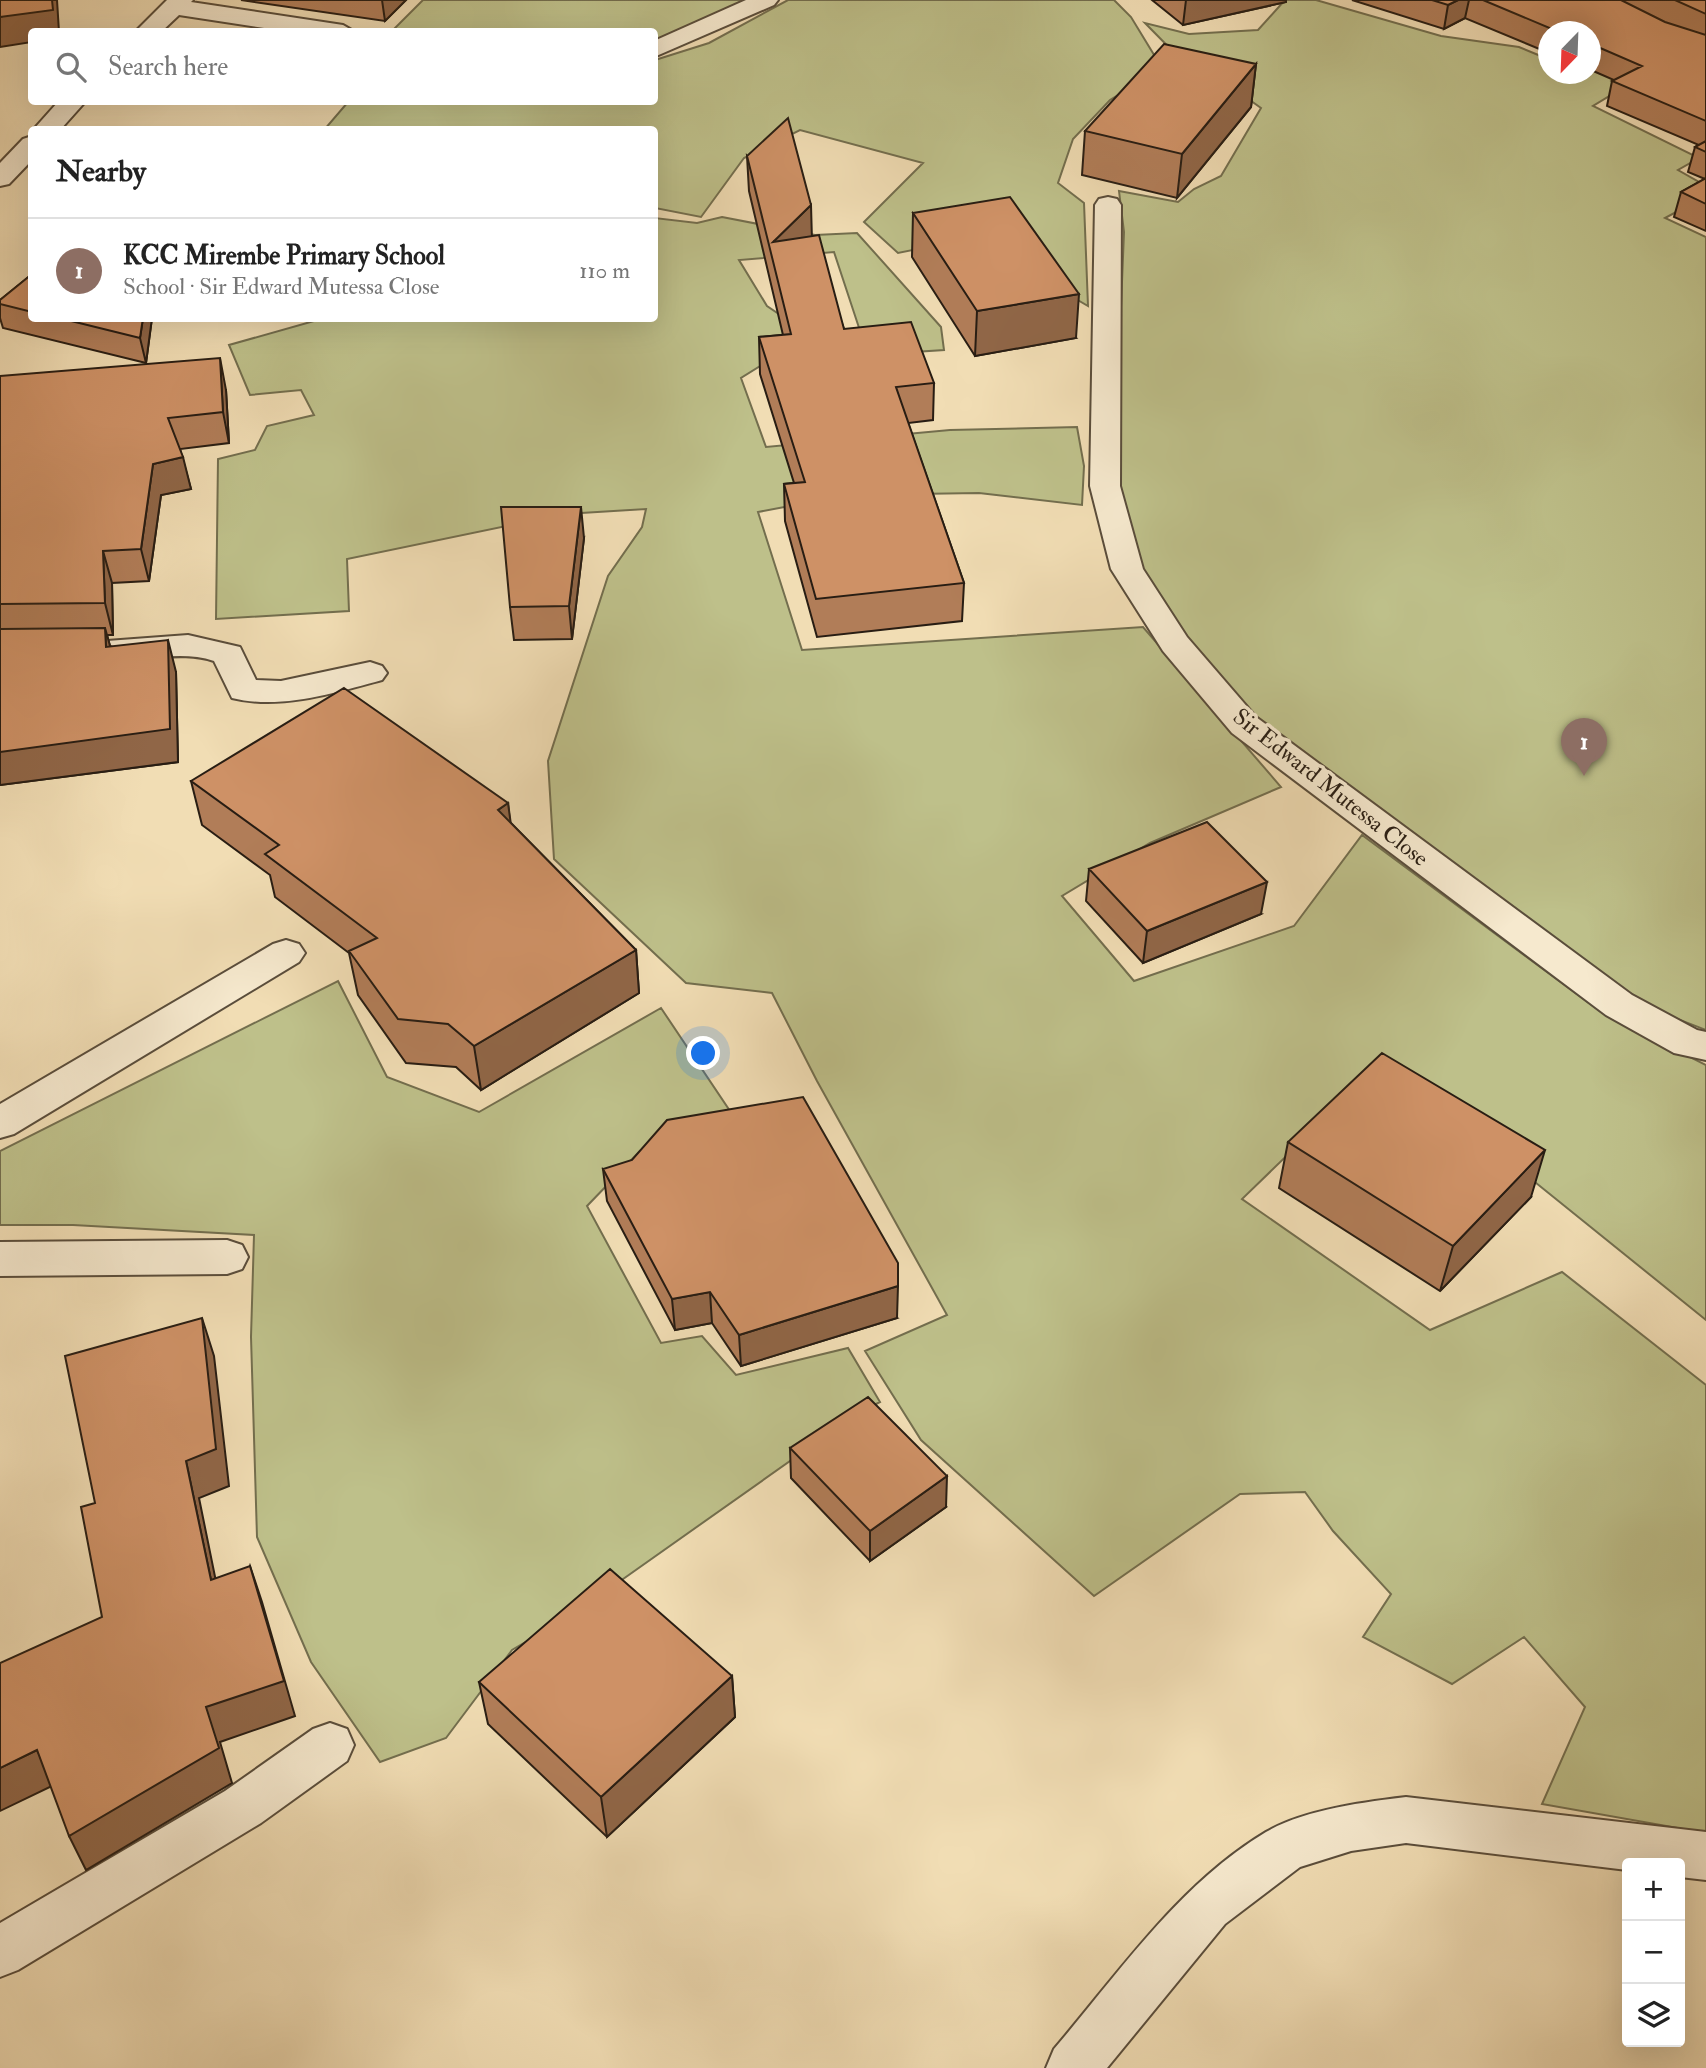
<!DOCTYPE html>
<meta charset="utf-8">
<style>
body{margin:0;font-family:"IM FELL Double Pica",serif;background:#f2f2f2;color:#222}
.controls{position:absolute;right:21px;bottom:21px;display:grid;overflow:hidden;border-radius:7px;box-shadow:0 7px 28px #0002}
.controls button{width:63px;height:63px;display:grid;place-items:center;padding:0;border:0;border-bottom:2px solid #e0e0e0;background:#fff;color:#222;font:35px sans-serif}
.compass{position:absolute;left:1538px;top:21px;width:63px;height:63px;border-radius:50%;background:#fff;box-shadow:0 7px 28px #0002;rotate:203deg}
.you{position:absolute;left:704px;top:1054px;width:24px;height:24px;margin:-18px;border:5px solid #fff;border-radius:50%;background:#1a73e8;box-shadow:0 0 0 10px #1a73e833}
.badge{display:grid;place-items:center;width:46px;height:46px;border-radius:50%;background:#2563eb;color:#fff;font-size:23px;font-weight:700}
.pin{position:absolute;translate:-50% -58px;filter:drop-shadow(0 2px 4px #0008)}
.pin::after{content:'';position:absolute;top:37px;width:24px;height:21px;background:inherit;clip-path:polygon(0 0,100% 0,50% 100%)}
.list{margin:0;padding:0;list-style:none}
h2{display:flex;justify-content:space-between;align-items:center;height:91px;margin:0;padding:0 28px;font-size:30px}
h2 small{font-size:23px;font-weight:400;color:#767676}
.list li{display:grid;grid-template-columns:46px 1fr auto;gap:21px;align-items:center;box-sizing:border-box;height:105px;padding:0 28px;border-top:2px solid #e0e0e0}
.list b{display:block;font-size:26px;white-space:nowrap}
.list p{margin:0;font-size:23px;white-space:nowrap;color:#767676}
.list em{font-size:23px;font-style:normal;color:#767676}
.icon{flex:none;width:38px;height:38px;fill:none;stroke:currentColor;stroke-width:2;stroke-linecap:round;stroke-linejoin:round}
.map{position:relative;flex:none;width:1706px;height:2068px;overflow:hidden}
.search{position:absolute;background:#fff;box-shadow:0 7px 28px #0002;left:28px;top:28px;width:630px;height:77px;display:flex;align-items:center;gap:18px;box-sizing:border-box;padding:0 24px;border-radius:7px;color:#767676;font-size:26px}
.panel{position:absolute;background:#fff;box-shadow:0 7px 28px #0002;left:28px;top:126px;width:630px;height:196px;border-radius:7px}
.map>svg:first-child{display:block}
.green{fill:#bec08a;stroke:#736e4e;stroke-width:2}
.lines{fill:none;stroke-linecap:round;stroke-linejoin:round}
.minor-casing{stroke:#5a4d3b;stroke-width:4}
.minor{fill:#f6e9ce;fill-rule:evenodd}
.wall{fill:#b17d58;stroke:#281d13;stroke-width:2}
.shaded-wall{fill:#906647;stroke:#281d13;stroke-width:2}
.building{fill:#ce9166;stroke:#281d13;stroke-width:2}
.labels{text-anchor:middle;stroke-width:7;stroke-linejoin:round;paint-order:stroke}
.street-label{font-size:23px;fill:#281d13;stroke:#f6e9ce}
</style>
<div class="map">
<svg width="1706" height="2068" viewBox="0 0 1706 2068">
<rect width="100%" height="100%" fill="#f1ddb4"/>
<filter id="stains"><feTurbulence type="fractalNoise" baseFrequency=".00286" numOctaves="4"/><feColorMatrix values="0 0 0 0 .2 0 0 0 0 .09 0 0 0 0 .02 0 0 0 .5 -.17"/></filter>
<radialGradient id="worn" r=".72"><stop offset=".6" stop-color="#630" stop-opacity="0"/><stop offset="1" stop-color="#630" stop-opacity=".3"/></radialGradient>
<path class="green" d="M423,0H746L655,44L654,32L393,30Z
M788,0H1114L1131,17L1162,68L1110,100L1073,139L1058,183L1084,203L1088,306L972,238L898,253L864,222L923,163L800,130L744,158L701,217L655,208L654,130H324L348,102H654L655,60L709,43Z
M1285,0H1316L1441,36L1519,47L1548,59V74H1590L1591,68L1649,72L1593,106L1699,158L1678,170L1706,186V196L1665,218L1706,237V1030L1636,1003L1310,762L1242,704L1188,641L1137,566L1122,510L1117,406L1124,232L1119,191L1178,202L1194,189L1221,176L1261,108L1244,96L1210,89L1145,23L1189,34L1258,30Z
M722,217L815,235L857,233L941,327L944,350L868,355L834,252L739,260L767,306L810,335L741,378L766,447L950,430L1077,427L1084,466L1082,505L979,493L848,495L758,512L802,650L1143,627L1281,787L1150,843L1062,896L1134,981L1294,926L1362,835L1601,1012L1706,1065V1320L1510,1162L1363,1082L1242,1199L1430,1330L1562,1272L1706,1385V1833L1542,1804L1585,1707L1524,1637L1452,1684L1363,1637L1391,1594L1333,1531L1305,1492L1240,1494L1094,1596L921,1440L865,1351L947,1315L817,1081L772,993L686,983L554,859L548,761L608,576L642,527L646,509L565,514L347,559L349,611L216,619L218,459L255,450L267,426L314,415L301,390L250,395L229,345L321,319L654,318L655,218L697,223Z
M338,981L387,1077L479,1112L661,1008L738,1123L640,1151L587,1206L661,1343L702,1336L736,1375L848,1348L880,1402L858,1413L575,1613L512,1650L446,1738L380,1762L311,1662L257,1537L251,1337L254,1235L73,1225H0V1151Z"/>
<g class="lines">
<defs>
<path id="minor" d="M167,0H193L191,2L343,25L355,32H291L179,15L161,32H135Z
M746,0H778L774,5L654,57V41Z
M58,102H85L60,130H33Z
M32,136V160L9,184L0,186V163L23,139Z
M1108,197L1117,199L1121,205L1120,486L1143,569L1187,637L1256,717L1632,995L1697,1030L1706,1032V1060L1674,1053L1606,1015L1232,733L1163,651L1111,569L1090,486L1095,205L1099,199Z
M188,635L240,647L256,680L281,681L370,662L382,666L387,673L382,680C335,693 280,710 232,698L214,661C179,649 142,664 107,655L103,648L107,641Z
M286,940L299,944L305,953L299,962L14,1134L0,1138V1104L273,944Z
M227,1240L242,1245L248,1257L242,1269L227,1274L0,1276V1242Z
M330,1723L347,1729L354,1745L347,1761L261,1823L18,1970L0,1977V1923L225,1791L313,1729Z
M1406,1797L1706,1832V1880L1680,1877V1863H1627V1870L1406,1843L1351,1851L1300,1867L1225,1924L1107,2068H1046L1054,2049C1119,1973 1179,1884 1266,1832C1303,1810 1364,1802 1406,1797Z"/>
</defs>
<use href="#minor" class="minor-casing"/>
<use href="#minor" class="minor"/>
</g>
<path class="wall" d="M241,0H406L385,21Z
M1152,0H1286V2L1183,25Z
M1352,0H1706V231L1674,217L1681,192L1705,179L1688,172L1695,147L1699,145L1607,106L1612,81L1614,80L1591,70V32H1549V53L1465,18L1444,29Z
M1256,64L1251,107L1177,198L1082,175L1085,131Z
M747,156L812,236L844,329L934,383L933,420L908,423L964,583L962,621L817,637L785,521L784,484L794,483L760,374L759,337L783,335L749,191Z
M913,213L1076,338L975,356L912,257Z
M32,274V318H152L146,363L3,328L0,318V300Z
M0,376L226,390L229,443L180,449L191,489L161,495L149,581L112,583L113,635H107L110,646L176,672L178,762L0,785Z
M584,538L572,639L514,640L510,607Z
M191,781L508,803L510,822L636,950L639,993L481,1090L456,1067L406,1063L358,995L349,953L275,897L270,875L202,825Z
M1089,869L1261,914L1143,963L1086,901Z
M1288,1142L1531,1197L1440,1291L1279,1188Z
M603,1169L897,1318L741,1366L712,1323L675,1330L607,1201Z
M790,1448L946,1507L870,1561L791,1478Z
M732,1676L735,1717L607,1837L488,1724L479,1682Z"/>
<path class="shaded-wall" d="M52,0H57L59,32H32V42L0,47V17Z
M382,0H406L385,21Z
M1186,0H1286V2L1183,25Z
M1458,0H1469L1465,18L1444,29L1448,5Z
M1256,64L1251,107L1177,198L1182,154Z
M811,205L812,241L773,242Z
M1079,294L1076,338L975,356L977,311Z
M143,318H152L146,363L140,338Z
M220,358L226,390L229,443L223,412Z
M183,457L191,489L161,495L149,581L141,549L153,464Z
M581,507L584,538L572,639L569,606Z
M103,551L112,583L113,635L105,603Z
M105,628L114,660L106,647Z
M168,640L176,672L178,762L0,785V752Z
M508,803L514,847L498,810Z
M1267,882L1261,914L1143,963L1147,931Z
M636,950L639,993L481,1090L474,1046Z
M1545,1150L1531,1197L1440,1291L1453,1246Z
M898,1286L897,1318L741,1366L739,1335Z
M710,1292L712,1323L675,1330L672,1299Z
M202,1318L214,1356L229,1486L199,1498L223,1616L211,1580L186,1461Z
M947,1476L946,1507L870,1561V1531Z
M250,1566L262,1602L295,1716L220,1742L232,1783L86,1870L69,1836L206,1707Z
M732,1676L735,1717L607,1837L601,1797Z
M37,1750L54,1785L0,1811V1768Z"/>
<path class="building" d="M0,0H52L53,10L0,17Z
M1432,0H1458L1448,5Z
M1483,0H1621L1665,22L1706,35V121L1612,81L1642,66L1591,44V32H1559Z
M1675,0H1706V14Z
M1164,44L1256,64L1182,154L1085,131Z
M788,118L811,205L773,242L819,235L844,329L911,322L934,383L896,387L964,583L816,599L784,484L805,482L759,337L791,334L747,156Z
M1706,141V152L1695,147Z
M1706,178V204L1681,192Z
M1010,197L1079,294L977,311L913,213Z
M32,274V312L0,304V300Z
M59,318H143L140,338Z
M220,358L223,412L168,418L183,457L153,464L141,549L103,551L105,603L0,604V376Z
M501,507H581L569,606L510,607Z
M105,628L106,647L168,640L170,729L0,752V629Z
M344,688L508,803L498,810L636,950L474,1046L448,1024L398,1019L349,951L377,938L265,854L279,845L191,781Z
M1207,822L1267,882L1147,931L1089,869Z
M1382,1053L1545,1150L1453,1246L1288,1142Z
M803,1097L898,1263V1286L739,1335L710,1292L672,1299L603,1169L632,1160L667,1120Z
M202,1318L216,1449L186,1461L211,1580L250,1566L284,1681L206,1707L219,1748L69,1836L37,1750L0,1768V1663L102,1617L81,1507L95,1503L65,1356Z
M868,1397L947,1476L870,1531L790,1448Z
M610,1569L732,1676L601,1797L479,1682Z"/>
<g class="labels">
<g class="street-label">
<text transform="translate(1331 787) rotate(38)" y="8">Sir Edward Mutessa Close</text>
</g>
</g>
<rect width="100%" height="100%" filter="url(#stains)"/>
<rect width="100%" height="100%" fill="url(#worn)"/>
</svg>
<div class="controls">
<button>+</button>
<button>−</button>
<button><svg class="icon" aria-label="layers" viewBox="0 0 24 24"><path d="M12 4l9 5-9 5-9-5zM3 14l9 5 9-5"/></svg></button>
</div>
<svg class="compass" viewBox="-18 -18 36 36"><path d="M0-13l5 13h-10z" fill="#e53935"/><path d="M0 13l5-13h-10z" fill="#767676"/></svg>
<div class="you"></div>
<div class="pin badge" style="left:1584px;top:776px;background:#8d6e63">1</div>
<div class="search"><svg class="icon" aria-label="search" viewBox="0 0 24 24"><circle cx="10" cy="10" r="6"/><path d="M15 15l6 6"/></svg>Search here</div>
<section class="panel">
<h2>Nearby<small></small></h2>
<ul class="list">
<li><span class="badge" style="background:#8d6e63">1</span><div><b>KCC Mirembe Primary School</b><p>School · Sir Edward Mutessa Close</p></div><em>110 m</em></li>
</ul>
</section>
</div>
